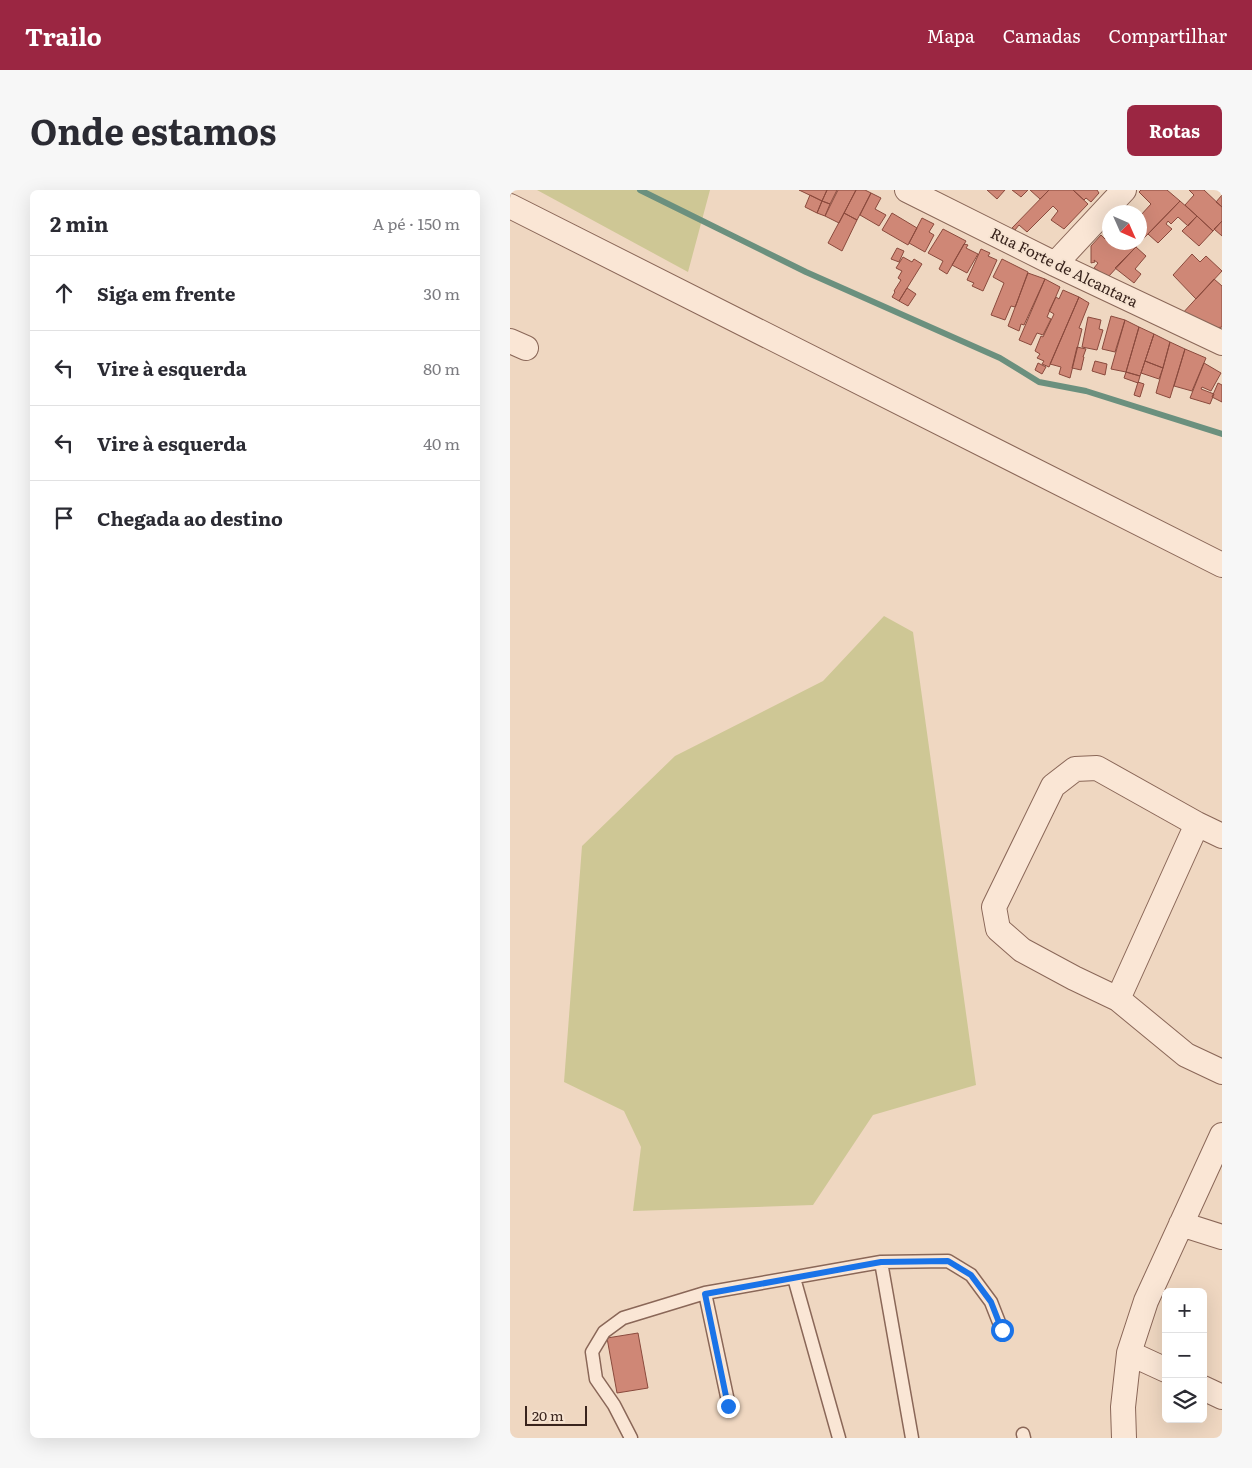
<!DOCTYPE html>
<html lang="pt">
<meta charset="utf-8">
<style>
body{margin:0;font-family:Literata,serif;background:#f7f7f7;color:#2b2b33}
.controls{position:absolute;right:15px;bottom:15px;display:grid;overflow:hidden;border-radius:8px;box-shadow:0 5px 20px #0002}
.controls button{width:45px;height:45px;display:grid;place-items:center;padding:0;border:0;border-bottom:1px solid #e1e1e2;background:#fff;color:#2b2b33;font:25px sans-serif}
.compass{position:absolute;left:592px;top:15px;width:45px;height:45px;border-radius:50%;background:#fff;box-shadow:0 5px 20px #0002;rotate:135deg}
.scale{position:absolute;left:15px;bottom:12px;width:62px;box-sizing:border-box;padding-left:5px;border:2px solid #39241d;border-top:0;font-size:14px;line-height:18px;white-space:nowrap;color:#39241d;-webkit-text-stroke:4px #f6e3d1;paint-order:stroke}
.stop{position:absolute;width:15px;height:15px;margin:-11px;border:4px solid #1a73e8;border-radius:50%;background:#fff}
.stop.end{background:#1a73e8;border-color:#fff;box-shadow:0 1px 5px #0008}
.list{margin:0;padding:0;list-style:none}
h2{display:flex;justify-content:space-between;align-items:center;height:65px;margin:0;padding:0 20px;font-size:21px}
h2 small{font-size:16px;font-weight:400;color:#7c7c81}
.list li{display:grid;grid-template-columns:32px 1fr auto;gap:15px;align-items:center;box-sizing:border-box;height:75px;padding:0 20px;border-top:1px solid #e1e1e2}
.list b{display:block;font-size:19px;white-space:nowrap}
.list em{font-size:16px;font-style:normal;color:#7c7c81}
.icon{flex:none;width:28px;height:28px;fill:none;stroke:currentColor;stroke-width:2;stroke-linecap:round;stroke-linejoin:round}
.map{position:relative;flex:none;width:712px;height:1248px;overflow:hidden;border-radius:8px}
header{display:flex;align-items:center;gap:30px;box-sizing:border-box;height:70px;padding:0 25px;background:#9b2642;color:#fff}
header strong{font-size:24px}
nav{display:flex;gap:28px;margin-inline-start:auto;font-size:18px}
.intro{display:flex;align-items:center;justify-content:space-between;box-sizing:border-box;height:120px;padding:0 30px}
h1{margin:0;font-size:35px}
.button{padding:12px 22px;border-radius:8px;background:#9b2642;color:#fff;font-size:18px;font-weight:700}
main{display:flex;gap:30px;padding:0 30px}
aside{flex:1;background:#fff;border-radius:8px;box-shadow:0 5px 20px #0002}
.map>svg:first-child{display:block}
.green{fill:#cec795}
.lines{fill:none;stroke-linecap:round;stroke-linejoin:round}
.stream{stroke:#6b907e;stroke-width:6}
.building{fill:#cf8776;stroke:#8a4a3d}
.lane-casing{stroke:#8a6758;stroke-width:15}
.street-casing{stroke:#8a6758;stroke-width:26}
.lane{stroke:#fae6d5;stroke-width:12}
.street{stroke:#fae6d5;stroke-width:24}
.route{stroke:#1a73e8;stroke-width:6}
.labels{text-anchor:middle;stroke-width:4;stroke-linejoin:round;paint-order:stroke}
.street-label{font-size:15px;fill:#39241d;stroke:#f6e3d1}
</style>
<header>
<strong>Trailo</strong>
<nav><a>Mapa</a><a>Camadas</a><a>Compartilhar</a></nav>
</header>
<div class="intro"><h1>Onde estamos</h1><a class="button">Rotas</a></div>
<main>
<aside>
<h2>2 min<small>A pé · 150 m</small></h2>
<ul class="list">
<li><svg class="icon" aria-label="ahead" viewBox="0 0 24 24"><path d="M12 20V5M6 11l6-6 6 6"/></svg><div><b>Siga em frente</b></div><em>30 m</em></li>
<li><svg class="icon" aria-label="left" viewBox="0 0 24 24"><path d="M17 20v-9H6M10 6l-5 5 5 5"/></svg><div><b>Vire à esquerda</b></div><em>80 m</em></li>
<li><svg class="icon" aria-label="left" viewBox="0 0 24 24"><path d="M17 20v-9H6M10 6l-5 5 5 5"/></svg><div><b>Vire à esquerda</b></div><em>40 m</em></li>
<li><svg class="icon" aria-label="arrive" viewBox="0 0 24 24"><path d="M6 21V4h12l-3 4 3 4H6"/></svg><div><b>Chegada ao destino</b></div></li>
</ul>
</aside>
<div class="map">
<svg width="712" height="1248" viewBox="0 0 712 1248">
<rect width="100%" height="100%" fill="#efd7c1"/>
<path class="green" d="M27,0H200L178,82Z
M374,426L403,442L466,895L363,925L303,1015L123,1021L131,957L114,921L54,892L72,656L165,566L313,491Z"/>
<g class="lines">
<path class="stream" d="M130,0L296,82L490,168L529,192L576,201L712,244"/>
</g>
<path class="building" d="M289,0H317L312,11Z
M317,0H327L320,14L312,11Z
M328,0H346L329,33L315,26Z
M346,0H355L361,3L347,30L334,23Z
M477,0H495L487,9Z
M502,0H518L511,7Z
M520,0H539L530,9Z
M539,0H563L578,14L554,39L541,30L548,21L543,16L517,42L509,35L505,40L502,38Z
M563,0H587L589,3L581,12L576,8L574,10Z
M631,0H657L670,11L635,47L630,43V26L641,14L629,2Z
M679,0H694L712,17V31L703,41L675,15L684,5Z
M361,3L371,8L365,19L376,25L369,36L350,25Z
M300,5L312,11L307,23L295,17Z
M712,5V17L706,12Z
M312,11L320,14L315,26L307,23Z
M670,11L687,26L678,36L668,27L661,34L658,31L656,34L662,39L648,53L638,44Z
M619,17L624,22H614Z
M334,23L347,30L332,61L318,53Z
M382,23L407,38L398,55L372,40Z
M687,26L703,41L689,56L672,41Z
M412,28L424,34L419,42L424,45L415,62L399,53Z
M712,31V46L704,39Z
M433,39L456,51L437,84L429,79L433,71L418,63Z
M630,43L635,47L598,87L584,78L588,73L584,70L585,72L581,73V56L591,45L595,49L600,44V52H630Z
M454,54L458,55L456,58L468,64L457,83L442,75Z
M626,57L636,66L625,79L631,84L624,93L605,78Z
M387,58L394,61L389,72L381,69Z
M471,59L480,63L478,66L487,70L473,101L462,96L464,93L457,90Z
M682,64L690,72L696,66L712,81L686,109L663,85Z
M393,67L402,72L404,69L412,74L389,111L382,107L385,102L384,101L391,90L388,88L392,81L386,78Z
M492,69L518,82L506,115L505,117L501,116L495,130L481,125L494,93L483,87Z
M518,83L535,89L514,135L511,134L509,141L498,136Z
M535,89L550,97L537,127L541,129L533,145L527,143L521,155L509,150Z
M704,89L712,96V137L706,138L671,125Z
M397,98L406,104L398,116L389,111Z
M553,100L569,107L539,177L532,174L534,171L527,168L530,164L525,161L531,146L533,147L544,124L539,121L546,107L549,109Z
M569,107L579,113L569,138L572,139L560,188L549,184L551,177L540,174Z
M601,126L615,130L605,162L592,159Z
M578,127L591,130L589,139L593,140L587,160L572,157Z
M615,130L629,137L616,182L601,179Z
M629,137L644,144L630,186L616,182Z
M644,144L660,152L653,178L635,171Z
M660,152L675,159L660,208L646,203Z
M567,157L576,159L573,167H574L571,180L562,178Z
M675,159L696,168L682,201L664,196Z
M585,171L597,174L595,185L582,181Z
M635,171L653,178L649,189L631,183Z
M528,173L536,177L532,184L525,180Z
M694,173L711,183L701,201L692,197L691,199L704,204L700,214L680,208Z
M616,182L630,186L628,193L614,188Z
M628,192L634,194L630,207L624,205Z
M708,193L712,195V212L702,207Z
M128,1143L138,1198L107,1203L97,1148Z"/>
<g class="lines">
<defs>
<path id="lane" d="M371,1072L402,1248
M284,1088L329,1248
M195,1103L219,1216
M513,1244L514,1248
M121,1248L104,1215L86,1189L82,1162L94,1142L113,1128L195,1103L371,1072L438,1071L461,1085L481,1112L492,1140"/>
<path id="street" d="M397,0L545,74L712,153
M0,16L712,375
M545,74L614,0
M0,151L16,158
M712,646L687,634L587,578L565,579L543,596L484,717L488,739L512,760L564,788L608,809L676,865L712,882
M608,809L687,634
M671,1034L712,1047
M619,1163L656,1180
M693,1198L712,1207
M614,1248L613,1217L619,1163L636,1111L712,945"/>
</defs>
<use href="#lane" class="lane-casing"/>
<use href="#street" class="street-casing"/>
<use href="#lane" class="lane"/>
<use href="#street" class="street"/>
</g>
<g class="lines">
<path class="route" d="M218,1216L195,1104L371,1072L438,1071L461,1085L481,1112L492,1140"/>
</g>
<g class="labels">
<g class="street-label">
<text transform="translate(554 78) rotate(26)" y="5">Rua Forte de Alcantara</text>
</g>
</g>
</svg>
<div class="controls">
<button>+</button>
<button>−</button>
<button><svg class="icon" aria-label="layers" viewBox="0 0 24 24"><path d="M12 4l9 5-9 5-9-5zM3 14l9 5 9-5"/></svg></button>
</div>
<svg class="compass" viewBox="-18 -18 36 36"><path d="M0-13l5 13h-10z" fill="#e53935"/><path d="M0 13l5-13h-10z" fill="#7c7c81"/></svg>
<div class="scale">20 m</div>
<div class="stop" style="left:492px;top:1140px"></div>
<div class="stop end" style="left:218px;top:1216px"></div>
</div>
</main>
